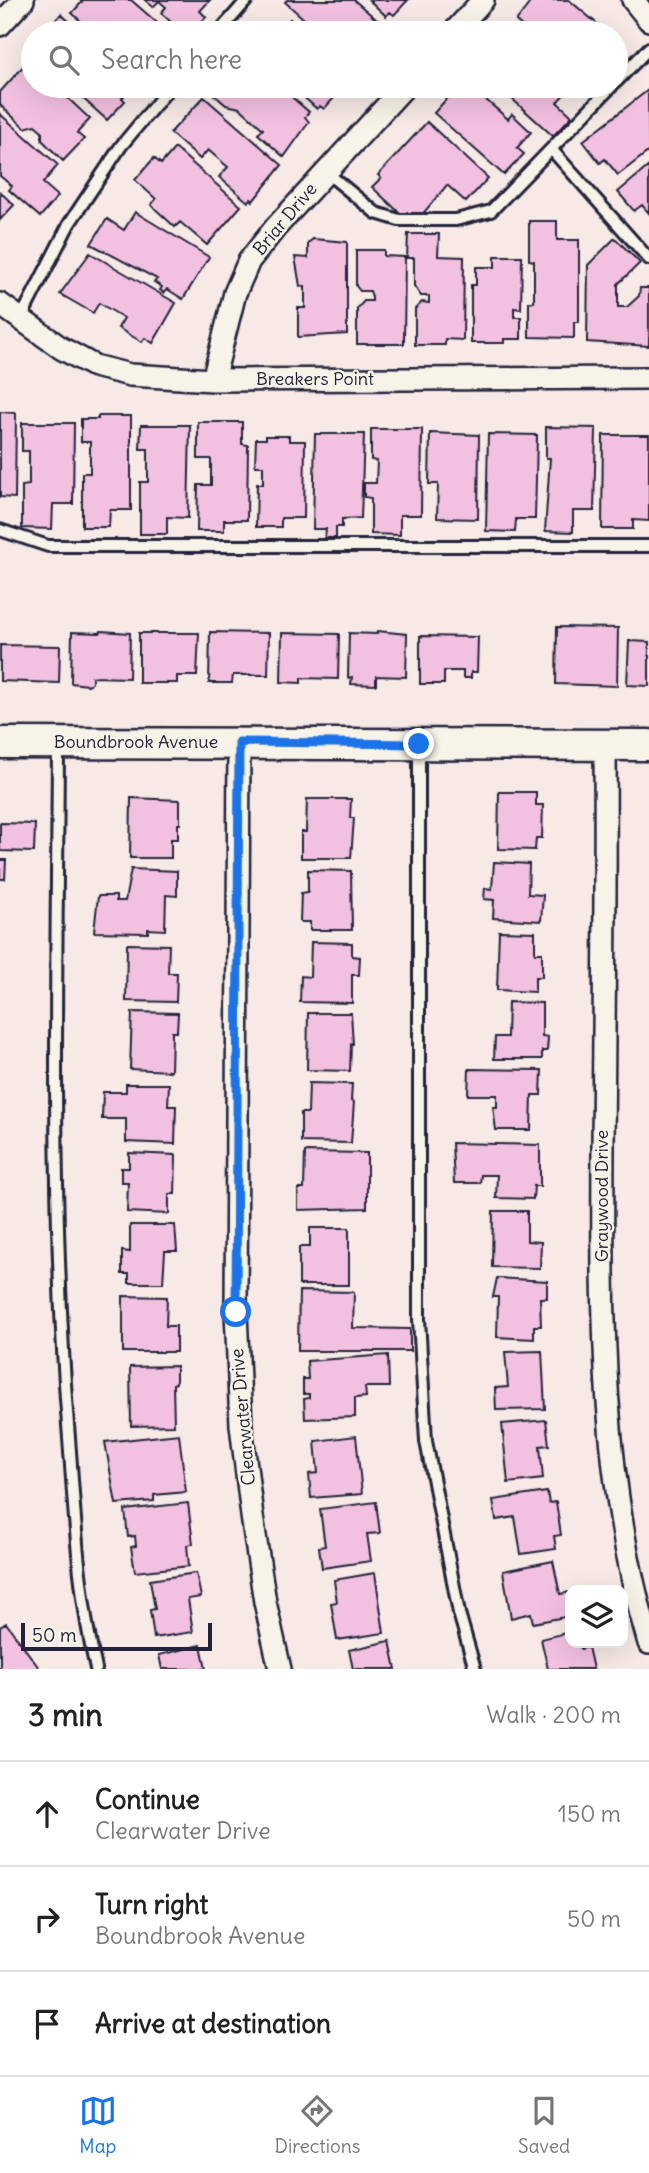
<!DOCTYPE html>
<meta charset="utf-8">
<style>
body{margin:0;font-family:Delius,sans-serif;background:#f2f2f2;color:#222}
.controls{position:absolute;right:21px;bottom:21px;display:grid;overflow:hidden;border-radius:14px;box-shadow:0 7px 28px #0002}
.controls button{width:63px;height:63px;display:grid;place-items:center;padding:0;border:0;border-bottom:2px solid #e0e0e0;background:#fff;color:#222;font:35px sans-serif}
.scale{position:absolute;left:21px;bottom:18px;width:191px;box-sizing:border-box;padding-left:7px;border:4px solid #22223b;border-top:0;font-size:19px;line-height:24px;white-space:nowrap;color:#22223b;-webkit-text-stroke:5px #f7f3e8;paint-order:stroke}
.stop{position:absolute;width:21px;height:21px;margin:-16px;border:5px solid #1a73e8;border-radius:50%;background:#fff}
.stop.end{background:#1a73e8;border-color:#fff;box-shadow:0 2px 7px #0008}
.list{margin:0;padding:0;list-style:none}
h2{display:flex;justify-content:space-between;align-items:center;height:91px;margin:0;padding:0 28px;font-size:30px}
h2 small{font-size:23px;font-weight:400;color:#767676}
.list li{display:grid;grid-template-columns:46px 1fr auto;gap:21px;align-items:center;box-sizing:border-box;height:105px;padding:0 28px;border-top:2px solid #e0e0e0}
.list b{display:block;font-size:26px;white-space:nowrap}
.list p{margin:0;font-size:23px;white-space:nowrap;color:#767676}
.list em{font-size:23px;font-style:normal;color:#767676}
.icon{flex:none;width:38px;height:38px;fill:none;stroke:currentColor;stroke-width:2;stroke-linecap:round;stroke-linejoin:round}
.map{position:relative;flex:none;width:649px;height:1669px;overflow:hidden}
.search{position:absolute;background:#fff;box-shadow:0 7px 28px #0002;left:21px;right:21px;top:21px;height:77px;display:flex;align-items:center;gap:18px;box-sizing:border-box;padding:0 24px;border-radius:38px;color:#767676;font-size:26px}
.sheet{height:406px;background:#fff}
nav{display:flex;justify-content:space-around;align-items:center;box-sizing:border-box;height:98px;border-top:2px solid #e0e0e0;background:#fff;font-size:19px;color:#767676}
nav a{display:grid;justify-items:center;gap:4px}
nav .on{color:#1a73e8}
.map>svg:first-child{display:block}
.building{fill:#f3c1e0;stroke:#22223b;stroke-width:2}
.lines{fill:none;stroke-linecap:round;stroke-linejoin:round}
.lane-casing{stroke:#22223b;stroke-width:16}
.street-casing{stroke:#22223b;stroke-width:26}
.secondary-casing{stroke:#22223b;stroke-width:35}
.lane{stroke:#f7f3e8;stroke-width:10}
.street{stroke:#f7f3e8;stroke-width:21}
.secondary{stroke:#f7f3e8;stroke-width:30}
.route{stroke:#1a73e8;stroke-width:9}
.labels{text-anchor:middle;stroke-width:5;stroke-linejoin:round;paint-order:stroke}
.street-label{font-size:18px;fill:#22223b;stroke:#f7f3e8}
</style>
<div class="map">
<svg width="649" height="1669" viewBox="0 0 649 1669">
<rect width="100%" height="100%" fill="#f6e9e6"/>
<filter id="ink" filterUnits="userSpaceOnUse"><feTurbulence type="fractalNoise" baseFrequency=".0143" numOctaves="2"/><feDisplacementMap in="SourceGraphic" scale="14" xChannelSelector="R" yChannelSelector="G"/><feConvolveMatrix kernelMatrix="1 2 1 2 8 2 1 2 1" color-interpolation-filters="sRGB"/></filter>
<g filter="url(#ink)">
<path class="building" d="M80,0H131L169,33H101L92,26L89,29L72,13L82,2Z
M145,0H210L200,11L206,17L192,33H183L161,13L166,7L159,1L153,7Z
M287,0H354L391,32L325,33L329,29L323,24L313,27L285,2Z
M369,0H408L394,15L390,12L386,16Z
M532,0H569L608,33H530L516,21Z
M61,14L82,33H44Z
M290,19L305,33H278Z
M28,61L33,66V86H55L90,119L77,133L84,139L63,161L42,140V131L35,125L25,128L0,105V92Z
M85,86H84H133L122,98L125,101L107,120L78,94Z
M204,86H279L309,112L305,117L309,122L284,157L258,134L263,129L240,108L226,105Z
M297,86H345L324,109L320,106L317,109L296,90Z
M458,86H470L508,119L512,114L531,132L517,148L524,154L504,175L434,113Z
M489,86H572L557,102L572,116L553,136L498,86L494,91Z
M648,90L649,151L618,175L605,159L600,163L583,141Z
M204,97L282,165L253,201L251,199L248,202L219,177L228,167L208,150L200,159L170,133Z
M0,114L58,165L43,183L58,196L40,217L9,190L12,186L0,176Z
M427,122L488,178L466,202L447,185L421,216L417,213L413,217L407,212L403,216L372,187L381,178L378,175Z
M175,148L241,206L207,245L180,222L175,227L151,205L156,199L135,180L154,158L161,164Z
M649,166V213L642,205L634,211L618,192Z
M0,192L14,205L0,220Z
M135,212L209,257L183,299L167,289L164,293L160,290L162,287L154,282L157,279L91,244L107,219L124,230Z
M529,221H557V240H579V322H574V338L529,337V302H534V261L529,260Z
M408,234H439L438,256L464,257L463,340L445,339V345H415V309L422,302L429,303V296H421L414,286V258H407Z
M615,238L640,263L618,284V307H627L639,296L640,288H649V346L587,342L588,265Z
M313,239L347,242V334L298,337V308H305V286H300L295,257L308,258V243Z
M356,250H384V256L405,257L404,344H357V309L364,301H372V297L370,291H360L356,286Z
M90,253L176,303L153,343L145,338L142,342L118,328L124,318L99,303L93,313L60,294Z
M495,256H522L521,309L514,308V317H521V339H504V343H471V285H476V267H495Z
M0,412L16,413L15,498L0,497Z
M98,416H131V510H110L109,527H82V473H90V442H81V419H98Z
M198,422H242V444L248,445L247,520H224V531H197L198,485H211V459H198Z
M22,423H74L73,504H53L52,529L22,528V486L29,485V451H22Z
M141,425H190L188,518L167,517V534H140V482H148V449H140Z
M546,427L596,428L594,511H573V532L545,531L550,458H546Z
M371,429H422L421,515H400V535L371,534V498L364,497V483H376L377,461L371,460Z
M430,433L479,435L478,519L437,518L438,484H429Z
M315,434H364L361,518L342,519V527H336V538H325L326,529H313Z
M488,434L537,435L535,519H516L515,532L486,531Z
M603,435H649V521L633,520V529H602Z
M266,436H289V441H305L304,518H281V527H256L257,484H263V466H255L256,439H266Z
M557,627L618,628L617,686L556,684Z
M101,631L130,633L129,678L92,677V683L88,685L71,683L72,632L100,633Z
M377,631L407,634L406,677L376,676V685L351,684L352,677L348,678L349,633L377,634Z
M210,632L269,633L268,675H233L232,683H209Z
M139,633H199L197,676H177V683H139Z
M282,633L339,634L338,679L301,678V683L281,682Z
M420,636L478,637L477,672H471V678H463V671H444V684H420Z
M629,641L649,642V686L627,685Z
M0,645L60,646L59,683L0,681Z
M499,792H536V805H543L542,838H536L535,850L498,849Z
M131,798L180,800V824H178V839H171V858H130Z
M307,799H351L350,818H354L351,858H301V832H306Z
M0,823L35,824L34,852L0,851Z
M0,860H6L5,879H0Z
M494,862L529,864L528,894L543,895L541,921L493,918L494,900L484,899L485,888L492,889Z
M131,869L177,871V896L166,895L165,930L148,929V933L94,932L98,896H116V901H125Z
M308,870L351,871L352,930H310V922H300L301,893L308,892Z
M499,931L535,932V953H542V977H535V992L497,990Z
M311,942L352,943V956L360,957L359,975H352V1003L300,1002L301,976L310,977Z
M127,944L169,945L168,973H177L176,1002L126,1001Z
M508,1002L542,1003V1036L548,1037L547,1051H542V1059H494L495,1037H507Z
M132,1012L178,1013L177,1032H172L171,1071L130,1069Z
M308,1013H351L353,1044H351L350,1071L307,1070Z
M469,1069L542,1070L541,1095H532L531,1130H496L493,1107H497V1095H468Z
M309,1083L352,1084L351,1101L354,1102L351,1143L301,1142V1113H308Z
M126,1084H169L168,1106H176L175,1144L126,1142V1119H102L103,1092H126Z
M452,1143L540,1145V1186H534L533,1199L496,1198L497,1175H481L480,1183H454Z
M305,1152L367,1153V1208L298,1210V1189H304Z
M129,1153L176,1155L175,1194H169V1214L127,1212L128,1182H121V1168H129Z
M493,1211H527V1241L541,1242L540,1268L492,1267Z
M130,1225H175L177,1251H165L163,1283H129V1274H122V1251L130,1252Z
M310,1228H349V1285H299V1247H310Z
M497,1278L547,1281V1298H540L541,1326H534V1339L497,1337L498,1297H493Z
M299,1291L354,1292L353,1328L410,1329V1351H298Z
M123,1296L167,1297L166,1326H176V1352H123Z
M542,1351L545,1409L496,1410L495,1388L508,1387L505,1352Z
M388,1355L389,1387H365L366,1397L355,1398V1417L305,1419L304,1399L309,1398V1394H303V1379H308L307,1361Z
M176,1366V1383L173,1384L174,1425L131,1426L130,1367Z
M546,1420L549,1445L540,1446L543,1479L508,1483L502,1424Z
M179,1434L186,1492L154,1495V1501L116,1504L105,1442Z
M356,1436L362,1494L311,1498L309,1474L318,1473L315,1441Z
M547,1492L549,1503L556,1502L561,1535L554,1536L556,1549L521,1554L515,1517L496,1520L493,1500Z
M376,1502L380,1533L367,1534L371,1561L322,1568L319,1547L325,1546L320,1509Z
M188,1503L193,1544L187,1545L189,1566L135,1572L131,1547L136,1546L135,1536L128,1537L125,1510Z
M553,1561L560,1594L570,1592V1616L533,1623L531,1613L511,1618L503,1571Z
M196,1573L201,1597L188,1599L193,1632L154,1638L150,1610L155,1609L150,1580Z
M375,1573L384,1633L337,1640L331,1603L337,1602L334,1580Z
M6,1623L39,1668L38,1669H0V1627Z
M570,1632V1643H579L581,1649L588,1647L593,1669H548L541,1639Z
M390,1641L396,1669H353L349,1650Z
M201,1645L206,1669H162L159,1655Z"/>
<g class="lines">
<defs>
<path id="lane" d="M218,33L247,0
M616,82L649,48
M551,149L649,259
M326,172L376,213L399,220H456L491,211L612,86
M20,320L69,224L121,146L171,86
M0,530L48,546H649
M58,746C57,976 50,1208 69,1438C75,1516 78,1593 96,1669
M419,747V1319L426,1441L459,1613L475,1669"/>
<path id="street" d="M633,0L649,20
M0,25L23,0
M453,33L483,0
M0,304L61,348L94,366L130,375L213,380L649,378
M213,380L235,293L249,261L276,227L405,86
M239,742L236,1312L241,1425L252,1516L265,1602L280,1669
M605,745C606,879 604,1014 603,1148C602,1315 601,1482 649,1643"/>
<path id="secondary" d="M0,743L649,745"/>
</defs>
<use href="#lane" class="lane-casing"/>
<use href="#street" class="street-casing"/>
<use href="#secondary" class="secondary-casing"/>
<use href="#lane" class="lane"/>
<use href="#street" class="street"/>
<use href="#secondary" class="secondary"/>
</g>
</g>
<g class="lines" filter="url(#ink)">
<path class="route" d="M236,1312L239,742L419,744"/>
</g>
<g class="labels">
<g class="street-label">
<text transform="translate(285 219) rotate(-50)" y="6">Briar Drive</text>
<text x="315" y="385">Breakers Point</text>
<text x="136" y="748">Boundbrook Avenue</text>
<text transform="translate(602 1196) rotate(-90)" y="6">Graywood Drive</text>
<text transform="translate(243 1417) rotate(-95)" y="6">Clearwater Drive</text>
</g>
</g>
</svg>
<div class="controls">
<button><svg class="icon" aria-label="layers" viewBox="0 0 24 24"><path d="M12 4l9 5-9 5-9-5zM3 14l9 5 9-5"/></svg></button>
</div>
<div class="scale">50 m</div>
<div class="stop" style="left:236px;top:1312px"></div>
<div class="stop end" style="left:419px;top:744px"></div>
<div class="search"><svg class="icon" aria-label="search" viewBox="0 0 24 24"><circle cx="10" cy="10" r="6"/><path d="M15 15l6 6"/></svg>Search here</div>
</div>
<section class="sheet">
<h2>3 min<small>Walk · 200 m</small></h2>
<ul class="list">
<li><svg class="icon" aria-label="ahead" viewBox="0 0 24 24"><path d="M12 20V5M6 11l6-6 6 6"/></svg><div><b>Continue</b><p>Clearwater Drive</p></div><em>150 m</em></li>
<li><svg class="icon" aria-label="right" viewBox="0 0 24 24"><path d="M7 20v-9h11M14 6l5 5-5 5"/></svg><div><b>Turn right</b><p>Boundbrook Avenue</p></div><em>50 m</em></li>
<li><svg class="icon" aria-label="arrive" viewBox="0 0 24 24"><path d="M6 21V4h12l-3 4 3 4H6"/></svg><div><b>Arrive at destination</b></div></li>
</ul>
</section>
<nav>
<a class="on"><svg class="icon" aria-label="map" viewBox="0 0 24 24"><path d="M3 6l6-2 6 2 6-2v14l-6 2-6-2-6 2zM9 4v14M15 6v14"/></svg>Map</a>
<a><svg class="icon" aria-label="directions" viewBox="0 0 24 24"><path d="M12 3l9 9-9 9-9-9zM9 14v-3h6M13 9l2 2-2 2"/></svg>Directions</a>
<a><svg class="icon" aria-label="saved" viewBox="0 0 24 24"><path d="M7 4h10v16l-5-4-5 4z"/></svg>Saved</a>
</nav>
